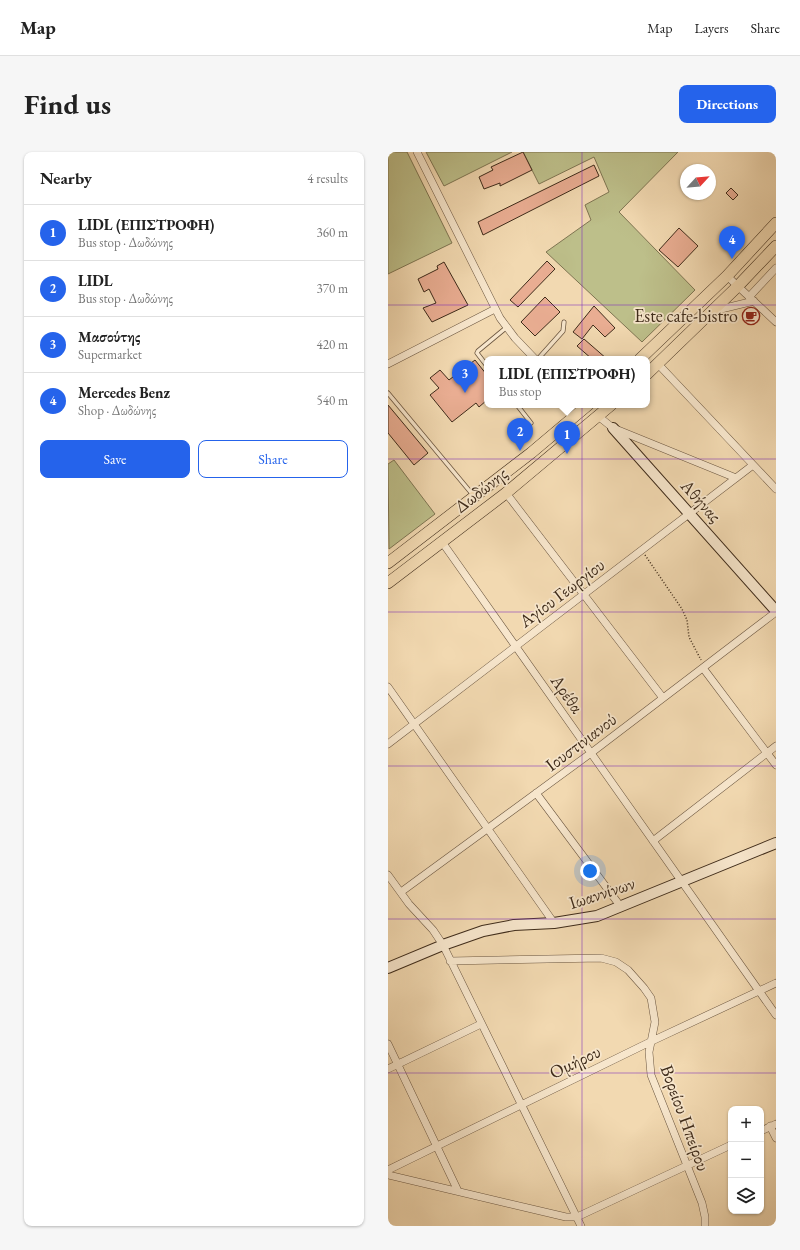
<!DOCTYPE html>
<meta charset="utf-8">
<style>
body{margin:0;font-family:"EB Garamond",serif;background:#f6f6f6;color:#222}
.controls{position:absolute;right:12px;bottom:12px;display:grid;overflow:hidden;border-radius:8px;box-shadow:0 1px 3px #0004}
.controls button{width:36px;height:36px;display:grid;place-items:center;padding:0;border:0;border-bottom:1px solid #e0e0e0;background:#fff;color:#222;font:20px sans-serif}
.compass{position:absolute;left:292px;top:12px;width:36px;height:36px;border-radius:50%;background:#fff;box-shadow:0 1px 3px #0004;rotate:64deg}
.you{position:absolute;left:202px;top:719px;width:14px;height:14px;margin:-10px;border:3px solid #fff;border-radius:50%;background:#1a73e8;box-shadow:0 0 0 6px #1a73e833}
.badge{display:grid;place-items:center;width:26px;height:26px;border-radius:50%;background:#2563eb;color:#fff;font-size:13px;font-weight:700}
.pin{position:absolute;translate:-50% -33px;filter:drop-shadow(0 1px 2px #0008)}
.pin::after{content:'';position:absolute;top:21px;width:14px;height:12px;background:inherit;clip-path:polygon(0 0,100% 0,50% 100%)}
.popup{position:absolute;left:96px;top:204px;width:166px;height:52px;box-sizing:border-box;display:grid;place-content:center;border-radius:8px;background:#fff;filter:drop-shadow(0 1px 3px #0005);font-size:13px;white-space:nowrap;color:#767676}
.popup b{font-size:15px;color:#222}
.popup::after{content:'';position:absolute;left:50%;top:100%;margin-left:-8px;border:8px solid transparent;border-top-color:#fff}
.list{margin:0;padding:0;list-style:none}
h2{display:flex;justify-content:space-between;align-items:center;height:52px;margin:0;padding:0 16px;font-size:17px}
h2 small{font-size:13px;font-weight:400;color:#767676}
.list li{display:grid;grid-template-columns:26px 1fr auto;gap:12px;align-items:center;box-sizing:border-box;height:56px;padding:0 16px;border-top:1px solid #e0e0e0}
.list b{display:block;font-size:15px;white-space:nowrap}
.list p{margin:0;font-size:13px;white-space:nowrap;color:#767676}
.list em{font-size:13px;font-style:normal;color:#767676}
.actions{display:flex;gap:8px;padding:12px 16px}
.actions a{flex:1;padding:9px 0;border:1px solid #2563eb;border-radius:8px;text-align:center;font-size:14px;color:#2563eb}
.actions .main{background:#2563eb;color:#fff}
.icon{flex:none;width:22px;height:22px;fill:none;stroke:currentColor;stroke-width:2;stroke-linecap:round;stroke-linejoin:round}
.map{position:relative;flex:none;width:388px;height:1074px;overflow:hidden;border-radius:8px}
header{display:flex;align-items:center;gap:24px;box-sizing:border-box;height:56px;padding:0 20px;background:#fff;border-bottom:1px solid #e0e0e0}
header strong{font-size:19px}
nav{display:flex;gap:22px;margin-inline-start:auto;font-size:14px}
.intro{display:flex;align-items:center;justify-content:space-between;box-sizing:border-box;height:96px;padding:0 24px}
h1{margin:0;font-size:28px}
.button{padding:10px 18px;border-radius:8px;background:#2563eb;color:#fff;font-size:14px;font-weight:700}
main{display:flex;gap:24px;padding:0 24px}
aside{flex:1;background:#fff;border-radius:8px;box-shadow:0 1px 3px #0004}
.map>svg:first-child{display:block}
.green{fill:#bdbf8a;stroke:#7e7552}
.building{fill:#e9ad92;stroke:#3e2b1a}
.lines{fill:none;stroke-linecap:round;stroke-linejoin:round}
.lane-casing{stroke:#6b5640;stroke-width:5}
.street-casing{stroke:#6b5640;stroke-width:8}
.secondary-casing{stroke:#3e2b1a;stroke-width:12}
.primary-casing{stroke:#3e2b1a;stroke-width:12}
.path{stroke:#3e2b1a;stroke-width:1.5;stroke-dasharray:1 2;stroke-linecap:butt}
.lane{stroke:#f7e6cc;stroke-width:3.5}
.street{stroke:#f7e6cc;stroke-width:7}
.secondary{stroke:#f7e6cc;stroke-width:10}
.primary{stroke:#f2d9b1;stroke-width:11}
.grid{fill:none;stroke:#7b2cbf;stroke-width:1;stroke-opacity:0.55}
.labels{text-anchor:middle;stroke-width:3.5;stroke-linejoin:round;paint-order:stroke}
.poi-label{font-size:18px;fill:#3e2b1a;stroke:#f7e6cc;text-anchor:end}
.street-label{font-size:18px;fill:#3e2b1a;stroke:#f7e6cc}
</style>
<header>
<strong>Map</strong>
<nav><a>Map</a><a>Layers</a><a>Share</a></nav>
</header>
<div class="intro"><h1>Find us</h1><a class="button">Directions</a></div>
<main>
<aside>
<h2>Nearby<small>4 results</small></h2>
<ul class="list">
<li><span class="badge">1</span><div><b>LIDL (ΕΠΙΣΤΡΟΦΗ)</b><p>Bus stop · Δωδώνης</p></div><em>360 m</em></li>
<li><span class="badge">2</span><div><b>LIDL</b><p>Bus stop · Δωδώνης</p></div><em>370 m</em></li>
<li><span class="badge">3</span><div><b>Μασούτης</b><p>Supermarket</p></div><em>420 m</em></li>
<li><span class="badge">4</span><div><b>Mercedes Benz</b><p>Shop · Δωδώνης</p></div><em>540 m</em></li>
</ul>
<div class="actions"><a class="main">Save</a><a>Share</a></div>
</aside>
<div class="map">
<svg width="388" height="1074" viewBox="0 0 388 1074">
<rect width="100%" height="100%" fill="#f2d9b1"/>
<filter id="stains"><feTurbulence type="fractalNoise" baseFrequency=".005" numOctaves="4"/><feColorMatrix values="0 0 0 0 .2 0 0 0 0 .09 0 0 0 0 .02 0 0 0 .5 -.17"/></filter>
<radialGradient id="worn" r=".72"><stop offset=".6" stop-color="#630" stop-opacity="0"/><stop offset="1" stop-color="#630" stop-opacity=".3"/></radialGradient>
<path class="green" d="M0,0H19L64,91L0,122Z
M38,0H124L56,34Z
M135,0H290L231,60L307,138L254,190L158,100L203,68L197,53L221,40L206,5L151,32Z
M6,308L47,362L1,397L0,312Z"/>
<path class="building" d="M135,0L144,18L112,34V31L96,37L91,25L105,18L103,15Z
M206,13L211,24L95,83L90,70Z
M343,36L350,43L345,48L338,41Z
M291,76L310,94L290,115L271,98Z
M159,109L167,117L130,155L122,148Z
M56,110L80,153L44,170L35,156L48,151L41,137L36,140L30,127L50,117L49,114Z
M157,145L172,160L147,184L133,170Z
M206,154L227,176L217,185L205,173L194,187L185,180Z
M196,187L219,207H204L189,194Z
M87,208L99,223V248L91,255L88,251L64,270L42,243L51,236L42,226L52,218L61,228Z
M0,253L40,301L26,313L0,281Z"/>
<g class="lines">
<defs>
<path id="lane" d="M150,207L175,179L176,170
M99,214L89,201L90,199L119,175
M0,241L85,343
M129,253L143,271"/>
<path id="street" d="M29,0L112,166L127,186L147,207
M339,124L388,170
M361,145L388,116
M329,158L366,149
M0,212L107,157
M270,212L388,337
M210,264L225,276L348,326
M118,341L275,546
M54,390L388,863
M315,516L388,613
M0,535L166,771
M0,592L365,313
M148,641L233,755
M265,689L388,594
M0,723L21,752L45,778L55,793L193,1074
M13,740L203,601L388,460
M62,809L213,806L228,810L240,818L256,836L263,846L267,870L261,900L263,923L314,1051L317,1065V1074
M0,892L70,1039
M0,917L93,872
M382,974L388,986
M373,979L388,972
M0,1018L264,889L388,831
M0,1023L178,1065H189L343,993"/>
<path id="secondary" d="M225,276L388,459
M0,816L55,793L95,779L126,773L166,771L209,764L388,691"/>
<path id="primary" d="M252,207L339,124L388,71
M259,222L349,135L388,94
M0,411L143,301L200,253
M0,431L118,341L223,253"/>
</defs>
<use href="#lane" class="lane-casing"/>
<use href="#street" class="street-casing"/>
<use href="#secondary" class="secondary-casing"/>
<use href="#primary" class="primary-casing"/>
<path class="path" d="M257,403L294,457L299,468L301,485L313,508"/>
<use href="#lane" class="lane"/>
<use href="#street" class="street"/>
<use href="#secondary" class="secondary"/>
<use href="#primary" class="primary"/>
</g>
<path class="grid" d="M194,0V1074M0,153H388M0,307H388M0,460H388M0,614H388M0,767H388M0,921H388"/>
<defs>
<symbol id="cafe-ring" viewBox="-11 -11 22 22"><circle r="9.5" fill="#f7e6cc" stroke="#8f2418" stroke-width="1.5"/><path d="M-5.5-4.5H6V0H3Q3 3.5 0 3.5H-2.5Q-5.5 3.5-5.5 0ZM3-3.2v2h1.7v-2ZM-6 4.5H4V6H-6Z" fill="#8f2418"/></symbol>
</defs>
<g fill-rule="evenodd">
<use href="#cafe-ring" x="353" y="154" width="20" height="20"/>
</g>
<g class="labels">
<g class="poi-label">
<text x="350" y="170">Este cafe-bistro</text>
</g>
<g class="street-label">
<text transform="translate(93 338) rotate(-38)" y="6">Δωδώνης</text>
<text transform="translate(313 349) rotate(48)" y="6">Αθήνας</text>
<text transform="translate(174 441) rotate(-37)" y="6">Αγίου Γεωργίου</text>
<text transform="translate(179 542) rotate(55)" y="6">Αρέθα</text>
<text transform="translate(193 590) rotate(-37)" y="6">Ιουστινιανού</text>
<text transform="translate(214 741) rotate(-18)" y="6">Ιωαννίνων</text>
<text transform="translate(187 910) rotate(-26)" y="6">Ομήρου</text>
<text transform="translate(297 966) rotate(70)" y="6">Βορείου Ηπείρου</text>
</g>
</g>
<rect width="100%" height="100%" filter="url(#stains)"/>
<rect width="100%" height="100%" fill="url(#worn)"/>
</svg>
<div class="controls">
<button>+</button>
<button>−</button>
<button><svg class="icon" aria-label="layers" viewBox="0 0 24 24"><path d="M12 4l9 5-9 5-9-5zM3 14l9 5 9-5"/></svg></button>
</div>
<svg class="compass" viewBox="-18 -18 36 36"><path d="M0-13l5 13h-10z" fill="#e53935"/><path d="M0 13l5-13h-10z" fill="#767676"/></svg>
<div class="you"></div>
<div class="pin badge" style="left:179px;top:302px">1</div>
<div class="popup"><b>LIDL (ΕΠΙΣΤΡΟΦΗ)</b>Bus stop</div>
<div class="pin badge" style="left:132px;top:299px">2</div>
<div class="pin badge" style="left:77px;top:241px">3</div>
<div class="pin badge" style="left:344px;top:107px">4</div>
</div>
</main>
